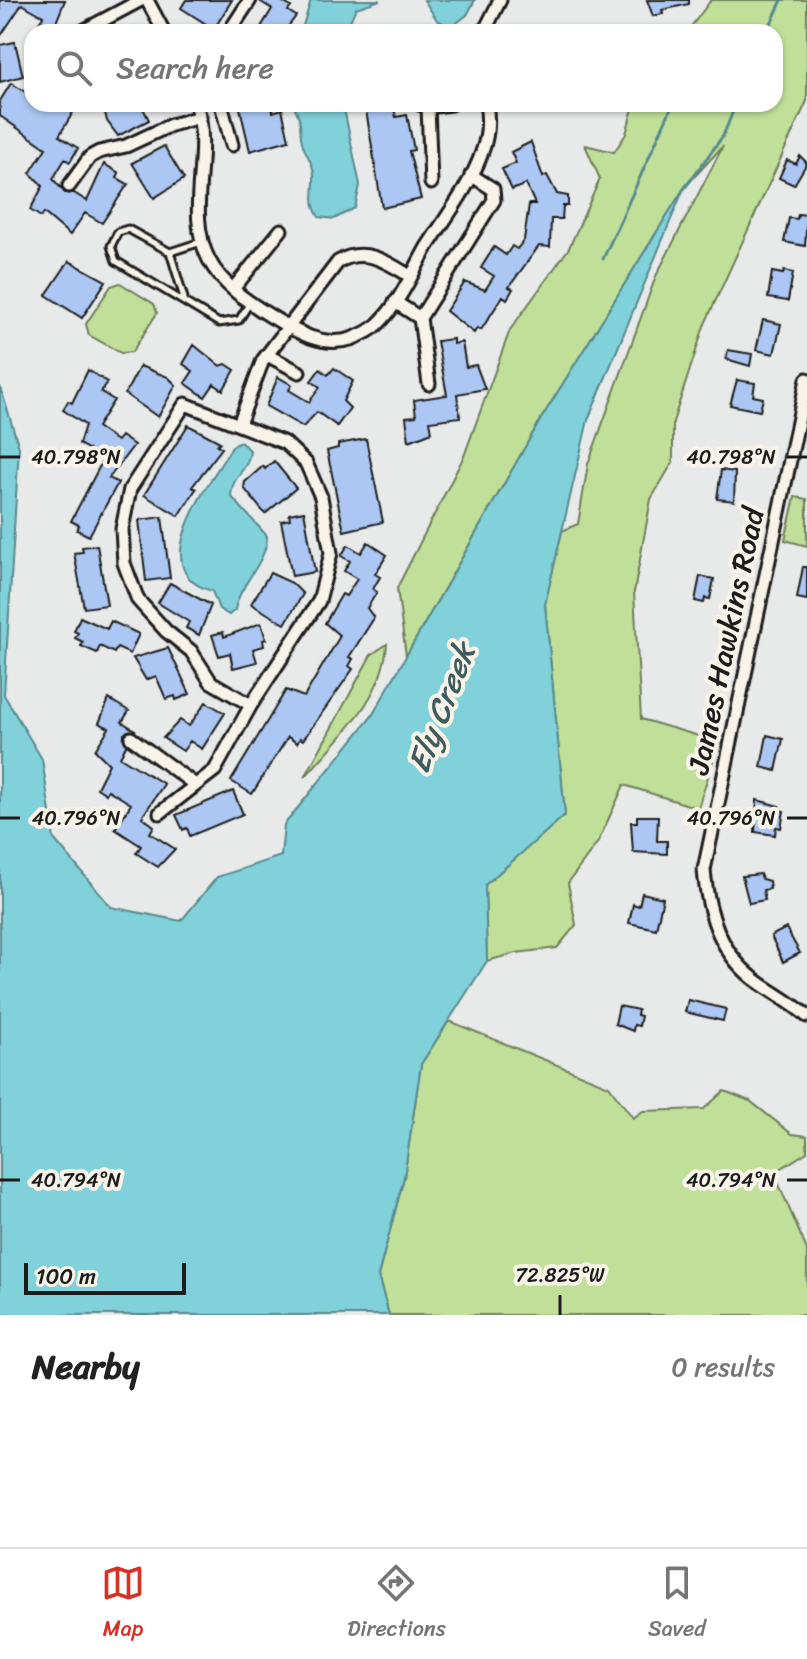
<!DOCTYPE html>
<meta charset="utf-8">
<style>
body{margin:0;font-family:Sriracha,sans-serif;background:#f2f2f2;color:#222}
.scale{position:absolute;left:24px;bottom:20px;width:162px;box-sizing:border-box;padding-left:8px;border:4px solid #1c1c1c;border-top:0;font-size:22px;line-height:28px;white-space:nowrap;color:#1c1c1c;-webkit-text-stroke:6px #f7f3e8;paint-order:stroke}
.list{margin:0;padding:0;list-style:none}
h2{display:flex;justify-content:space-between;align-items:center;height:104px;margin:0;padding:0 32px;font-size:34px}
h2 small{font-size:26px;font-weight:400;color:#767676}
.icon{flex:none;width:44px;height:44px;fill:none;stroke:currentColor;stroke-width:2;stroke-linecap:round;stroke-linejoin:round}
.map{position:relative;flex:none;width:807px;height:1315px;overflow:hidden}
.search{position:absolute;background:#fff;box-shadow:0 2px 6px #0004;left:24px;right:24px;top:24px;height:88px;display:flex;align-items:center;gap:20px;box-sizing:border-box;padding:0 28px;border-radius:24px;color:#767676;font-size:30px}
.sheet{height:232px;background:#fff}
nav{display:flex;justify-content:space-around;align-items:center;box-sizing:border-box;height:112px;border-top:2px solid #e0e0e0;background:#fff;font-size:22px;color:#767676}
nav a{display:grid;justify-items:center;gap:4px}
nav .on{color:#d93025}
.map>svg:first-child{display:block}
.green{fill:#c0e099;stroke:#6e7e5a;stroke-width:2}
.water{fill:#80d1da;stroke:#58898e;stroke-width:2}
.lines{fill:none;stroke-linecap:round;stroke-linejoin:round}
.stream{stroke:#58898e;stroke-width:3}
.building{fill:#acc7f4;stroke:#1c1c1c;stroke-width:2}
.lane-casing{stroke:#1c1c1c;stroke-width:11}
.street-casing{stroke:#1c1c1c;stroke-width:17}
.lane{stroke:#f7f3e8;stroke-width:5}
.street{stroke:#f7f3e8;stroke-width:11}
.ticks{fill:none;stroke:#1c1c1c;stroke-width:3}
.labels{text-anchor:middle;stroke-width:8;stroke-linejoin:round;paint-order:stroke}
.street-label{font-size:30px;fill:#1c1c1c;stroke:#f7f3e8}
.water-label{font-size:32px;font-style:italic;fill:#3f5b5e;stroke:#f7f3e8}
.ticks-label{font-size:20px;text-anchor:middle;fill:#1c1c1c;stroke:#f7f3e8;stroke-width:8;stroke-linejoin:round;paint-order:stroke}
</style>
<div class="map">
<svg width="807" height="1315" viewBox="0 0 807 1315">
<rect width="100%" height="100%" fill="#e8eaea"/>
<filter id="ink" filterUnits="userSpaceOnUse"><feTurbulence type="fractalNoise" baseFrequency=".0125" numOctaves="2"/><feDisplacementMap in="SourceGraphic" scale="16" xChannelSelector="R" yChannelSelector="G"/><feConvolveMatrix kernelMatrix="1 2 1 2 8 2 1 2 1" color-interpolation-filters="sRGB"/></filter>
<g filter="url(#ink)">
<path class="green" d="M711,0H807V101L704,326L673,422V462L651,499L634,592L641,719L719,742L698,808L624,785L598,842L568,883L576,925L557,948L516,953L487,961L485,885L565,815L545,604L562,531L578,524L588,464L656,276L723,146L684,188L541,419L406,656L397,588L464,456L510,330L569,248L600,179L585,145L614,152L626,134L634,104H775V32H687Z
M120,283L154,304L157,313L132,352L121,353L89,335L86,324L111,286Z
M795,497L807,499V546L785,540Z
M387,644C383,700 340,736 305,777L371,655Z
M449,1021L609,1086L633,1118L643,1111L704,1109L724,1091L750,1101L792,1134L807,1136V1152L774,1173L807,1250V1315H389L378,1276L404,1177L421,1064Z"/>
<path class="water" d="M311,0H380L356,8L345,32H301Z
M424,0H475L467,15L451,27L437,20Z
M292,104H343L360,185L355,208L334,219L319,217C309,202 315,191 314,175C314,164 306,155 303,145C297,128 305,122 292,104Z
M684,188L588,420L545,604L565,815L485,885L487,961L421,1064L404,1177L378,1276L389,1315H0V386L19,447L4,695L42,759L54,839L111,907L181,921L217,877L281,856L284,825L372,716L541,419Z
M240,442L250,450C250,469 231,476 231,496L267,536C267,563 240,582 235,610L229,615L219,609L212,591C141,571 211,481 232,447Z"/>
<g class="lines">
<path class="stream" d="M727,32L745,27L754,32
M767,32L782,0
M684,189L723,136L736,104
M603,259L673,104"/>
</g>
<path class="building" d="M0,0H65L53,30L39,22L43,16L22,4L0,37Z
M186,0H232L214,29L181,8Z
M258,0H279L291,7L288,11L296,16L284,32H258L272,9Z
M647,0H689V4L662,10L663,14L653,16Z
M15,42L23,76L0,82V45Z
M11,83L32,96V104H78L59,136L78,148L70,162L65,159L53,179L65,193H74L87,201L104,164L119,173L117,178L128,184L102,223L85,213L70,235L44,213L41,217L30,210L43,186L30,173L46,148L0,116V101Z
M103,104H141L149,120L118,136L107,121Z
M239,104H272L273,112L282,109L289,140L250,151Z
M365,104H393L396,117L407,115L414,150L409,151L421,199L382,208Z
M531,142L543,177L547,175L557,194L568,196V206H563L562,219H551L550,247L539,246L509,287L513,289L507,299L503,296L481,330L477,328L474,333L446,311L465,282L485,290L494,276L481,268L494,247L506,255L512,246L517,249L524,240L529,204H535L526,184L512,190L502,169L516,163L511,152Z
M164,146L184,179L154,198L132,163Z
M800,156L807,163L794,185L779,178L787,160L796,164Z
M798,214L807,215L805,246L784,242L789,218L797,219Z
M69,261L106,281L82,318L46,295Z
M784,271L793,273L788,301L768,298L772,272L783,274Z
M763,320L781,324L774,354L756,350Z
M453,339V344L462,342L466,367L476,365L485,389L457,394L460,417L430,421L432,432L409,441L406,417L416,416L414,400L447,395L437,341Z
M194,345L220,366L226,364L235,370L223,390L214,384L205,397L185,383L193,371L183,364Z
M728,350L752,354L750,366L726,359Z
M140,366L168,377L176,385L158,417L125,394Z
M334,368L353,381L343,401L350,408L337,426L317,412L303,427L266,406L278,377L292,385L289,390L309,402L320,387L311,381L320,369L328,375Z
M88,370L107,382L101,392L114,400L97,427L117,441L121,436L134,445L109,478L118,483L89,536L77,530L79,525L71,521L104,458L79,444L85,425L63,410L68,401L72,403Z
M737,380L755,383L753,396L763,398L760,411L730,405Z
M188,425L220,442L217,445L222,448L192,487L196,489L179,516L144,495Z
M366,439L383,522L344,531L327,451L338,448V444Z
M274,461L296,488L265,514L244,488L245,482L263,466L265,469Z
M721,470L735,472L734,501L717,499Z
M304,511L315,572L292,576L281,521L290,519L289,514Z
M162,517L170,578L146,581L139,520Z
M368,542L387,555L375,574L380,577L373,589L377,592L367,608L374,618L349,657L353,659L349,666L353,669L303,740L300,738L297,743L288,737L252,794L231,781L286,690L304,697L340,636L325,623L342,594L346,596L357,579L344,571L350,561L341,556L348,545L361,553Z
M97,545L107,605L84,608L74,553L83,552L82,547Z
M803,567H807V600L797,598Z
M270,573L292,583L303,594L285,624L251,604Z
M700,576L714,579L710,599L705,598L704,603L695,601Z
M170,583L211,605L199,635L186,628L189,622L158,603Z
M80,617L107,629L111,621L139,634L130,654L117,648L114,653L100,646L97,653L81,646L83,642L75,638L78,633L74,631Z
M261,623L266,639L263,640L264,646L253,649L257,662L233,668L230,653L219,656L212,635L223,632L224,637Z
M168,648L190,694L176,700L175,696L166,699L156,676L146,680L133,658Z
M109,699L129,711L122,722L135,730L124,734L126,745L120,757L164,784L142,817L154,826L150,833L175,849L158,867L136,853L141,846L115,829L131,804L108,790L106,794L97,788L109,764L95,750L109,728L99,723Z
M206,702L225,713L202,749L190,741L183,751L163,738L180,720L189,726Z
M767,735L783,739L776,771L761,767Z
M233,791L243,814L190,836L187,828L183,830L176,815Z
M757,800L779,806L778,810L784,811L781,828L776,827L775,835L755,832Z
M637,816H658L657,841H667V854L633,852L631,822H637Z
M760,874L762,879L769,881L770,889L763,890L765,900L749,903L742,876Z
M642,893L663,898L656,929L629,923L633,904L639,906Z
M786,928L800,953L783,962L771,936Z
M688,1000L726,1009L723,1021L685,1012Z
M619,1006L638,1010L637,1015L641,1016L639,1026L634,1025L633,1031L615,1024Z"/>
<g class="lines">
<defs>
<path id="lane" d="M201,242L170,252L128,229L118,232L111,246L116,261L219,323L239,320L249,304
M170,252L184,298"/>
<path id="street" d="M147,0L164,32
M81,32L141,0
M229,32L250,0
M484,32L500,0
M196,104C213,155 184,211 209,260C222,285 248,302 272,317C295,331 322,348 351,339C359,336 372,330 378,324C399,304 413,272 427,247C446,217 471,185 482,152C488,136 489,120 486,104
M221,104L232,145
M419,104L428,107L431,183
M428,107L451,104
M69,186L90,157L99,152L126,146L171,125L200,117
M233,289L281,230
M395,302L420,318L429,384
M420,318L494,200L493,189L471,175
M267,355L299,372
M807,379L704,870C708,915 721,957 761,984C777,995 792,1003 807,1016
M239,424L263,360L338,262C364,246 387,262 410,276
M131,738L194,784
M160,813L215,770L251,705L319,601L331,553L321,497L306,463L285,443L185,404L130,489L122,529L124,563L138,600L166,631L191,651L211,682L251,705"/>
</defs>
<use href="#lane" class="lane-casing"/>
<use href="#street" class="street-casing"/>
<use href="#lane" class="lane"/>
<use href="#street" class="street"/>
</g>
</g>
<path class="ticks" d="M0,457H20M787,457H807M0,818H20M787,818H807M0,1180H20M787,1180H807M560,1295V1315"/>
<g class="labels">
<g class="street-label">
<text transform="translate(726 641) rotate(-78)" y="10">James Hawkins Road</text>
</g>
<g class="water-label">
<text transform="translate(441 708) rotate(-69)" y="11">Ely Creek</text>
</g>
</g>
<g class="ticks-label">
<text x="76" y="464">40.798°N</text>
<text x="731" y="464">40.798°N</text>
<text x="76" y="825">40.796°N</text>
<text x="731" y="825">40.796°N</text>
<text x="76" y="1187">40.794°N</text>
<text x="731" y="1187">40.794°N</text>
<text x="560" y="1282">72.825°W</text>
</g>
</svg>
<div class="scale">100 m</div>
<div class="search"><svg class="icon" aria-label="search" viewBox="0 0 24 24"><circle cx="10" cy="10" r="6"/><path d="M15 15l6 6"/></svg>Search here</div>
</div>
<section class="sheet">
<h2>Nearby<small>0 results</small></h2>
<ul class="list">
</ul>
</section>
<nav>
<a class="on"><svg class="icon" aria-label="map" viewBox="0 0 24 24"><path d="M3 6l6-2 6 2 6-2v14l-6 2-6-2-6 2zM9 4v14M15 6v14"/></svg>Map</a>
<a><svg class="icon" aria-label="directions" viewBox="0 0 24 24"><path d="M12 3l9 9-9 9-9-9zM9 14v-3h6M13 9l2 2-2 2"/></svg>Directions</a>
<a><svg class="icon" aria-label="saved" viewBox="0 0 24 24"><path d="M7 4h10v16l-5-4-5 4z"/></svg>Saved</a>
</nav>
